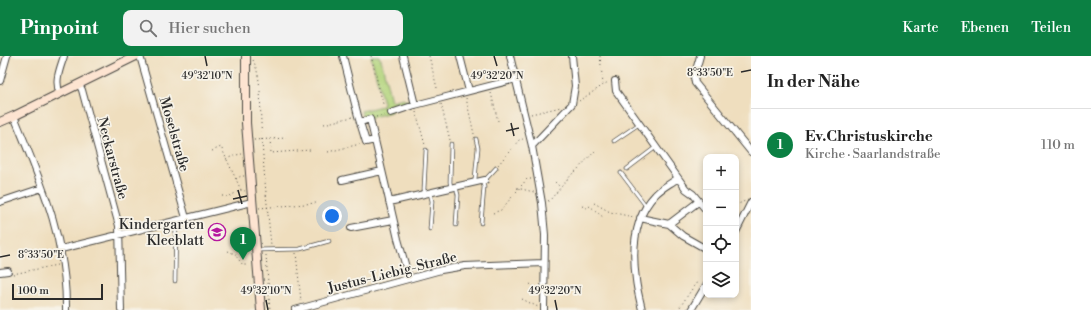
<!DOCTYPE html>
<html lang="de">
<meta charset="utf-8">
<style>
body{margin:0;font-family:"Libre Bodoni",serif;background:#f2f2f2;color:#222}
.controls{position:absolute;right:12px;bottom:12px;display:grid;overflow:hidden;border-radius:8px;box-shadow:0 2px 6px #0003}
.controls button{width:36px;height:36px;display:grid;place-items:center;padding:0;border:0;border-bottom:1px solid #e0e0e0;background:#fff;color:#222;font:20px sans-serif}
.scale{position:absolute;left:12px;bottom:10px;width:91px;box-sizing:border-box;padding-left:4px;border:2px solid #2b2b2b;border-top:0;font-size:11px;line-height:14px;white-space:nowrap;color:#2b2b2b;-webkit-text-stroke:3px #f7f3e8;paint-order:stroke}
.you{position:absolute;left:332px;top:160px;width:14px;height:14px;margin:-10px;border:3px solid #fff;border-radius:50%;background:#1a73e8;box-shadow:0 0 0 6px #1a73e833}
.badge{display:grid;place-items:center;width:26px;height:26px;border-radius:50%;background:#0b8043;color:#fff;font-size:13px;font-weight:700}
.pin{position:absolute;translate:-50% -33px;filter:drop-shadow(0 1px 2px #0008)}
.pin::after{content:'';position:absolute;top:21px;width:14px;height:12px;background:inherit;clip-path:polygon(0 0,100% 0,50% 100%)}
.list{margin:0;padding:0;list-style:none}
h2{display:flex;justify-content:space-between;align-items:center;height:52px;margin:0;padding:0 16px;font-size:17px}
h2 small{font-size:13px;font-weight:400;color:#767676}
.list li{display:grid;grid-template-columns:26px 1fr auto;gap:12px;align-items:center;box-sizing:border-box;height:72px;padding:0 16px;border-top:1px solid #e0e0e0}
.list b{display:block;font-size:15px;white-space:nowrap}
.list p{margin:0;font-size:13px;white-space:nowrap;color:#767676}
.list em{font-size:13px;font-style:normal;color:#767676}
.icon{flex:none;width:22px;height:22px;fill:none;stroke:currentColor;stroke-width:2;stroke-linecap:round;stroke-linejoin:round}
.map{position:relative;flex:none;width:751px;height:254px;overflow:hidden}
header{display:flex;align-items:center;gap:24px;box-sizing:border-box;height:56px;padding:0 20px;background:#0b8043;color:#fff}
header strong{font-size:19px}
nav{display:flex;gap:22px;margin-inline-start:auto;font-size:14px}
.search{width:280px;height:36px;background:#f2f2f2;display:flex;align-items:center;gap:10px;box-sizing:border-box;padding:0 14px;border-radius:8px;color:#767676;font-size:15px}
main{display:flex}
aside{flex:1;background:#fff}
.map>svg:first-child{display:block}
.green{fill:#b2d47c;stroke:#6e8054}
.lines{fill:none;stroke-linecap:round;stroke-linejoin:round}
.lane-casing{stroke:#484641;stroke-width:4.5}
.street-casing{stroke:#484641;stroke-width:8}
.secondary-casing{stroke:#484641;stroke-width:10}
.path{stroke:#484641;stroke-width:1;stroke-dasharray:1 3;stroke-linecap:butt}
.lane{stroke:#fff;stroke-width:3}
.street{stroke:#fff;stroke-width:6}
.secondary{stroke:#fde4d1;stroke-width:8}
.ticks{fill:none;stroke:#2b2b2b;stroke-width:1.5}
.labels{text-anchor:middle;stroke-width:3.5;stroke-linejoin:round;paint-order:stroke}
.street-label{font-size:14px;fill:#2b2b2b;stroke:#f7f3e8}
.poi-label{font-size:14px;fill:#2b2b2b;stroke:#f7f3e8;text-anchor:end}
.ticks-label{font-size:10px;text-anchor:middle;fill:#2b2b2b;stroke:#f7f3e8;stroke-width:3.5;stroke-linejoin:round;paint-order:stroke}
</style>
<header>
<strong>Pinpoint</strong>
<div class="search"><svg class="icon" aria-label="search" viewBox="0 0 24 24"><circle cx="10" cy="10" r="6"/><path d="M15 15l6 6"/></svg>Hier suchen</div>
<nav><a>Karte</a><a>Ebenen</a><a>Teilen</a></nav>
</header>
<main>
<div class="map">
<svg width="751" height="254" viewBox="0 0 751 254">
<rect width="100%" height="100%" fill="#f7f3e8"/>
<filter id="ink" filterUnits="userSpaceOnUse"><feTurbulence type="fractalNoise" baseFrequency=".025" numOctaves="2"/><feDisplacementMap in="SourceGraphic" scale="8" xChannelSelector="R" yChannelSelector="G"/><feConvolveMatrix kernelMatrix="1 2 1 2 8 2 1 2 1" color-interpolation-filters="sRGB"/></filter>
<filter id="wash" filterUnits="userSpaceOnUse"><feTurbulence type="fractalNoise" baseFrequency=".012" numOctaves="4" result="noise"/><feDisplacementMap in="SourceGraphic" scale="16" xChannelSelector="R" yChannelSelector="G"/><feGaussianBlur stdDeviation="0.9" result="paint"/><feColorMatrix in="noise" values="0 0 0 0 0 0 0 0 0 0 0 0 0 0 0 0 0 1.4 0 .05"/><feComposite in="paint" operator="in"/></filter>
<g filter="url(#wash)">
<rect width="100%" height="100%" fill="#efdebe"/>
<path class="green" d="M371,0H379L380,3H381L391,45L404,42L405,45L410,43V46L408,48L391,53V56L366,63C362,62 362,59 361,55L382,50L383,47Z"/>
</g>
<g filter="url(#ink)">
<g class="lines">
<defs>
<path id="lane" d="M614,85L639,68
M627,113L656,91
M621,117L646,150
M485,124L496,112
M475,126V123L478,92L476,83
M451,132L450,126L451,88
M430,137L432,145L430,173
M425,138L424,133L426,94
M481,167L484,131L482,124
M456,169L458,139L456,131
M256,194L300,193L329,185
M175,225L176,164"/>
<path id="street" d="M140,0L186,162
M343,0L358,60L366,86L375,84
M403,0L415,49
M460,0L469,35
M510,0L532,90L542,147L545,179L544,254
M700,0L694,21L695,27L751,96
M0,25L7,0
M615,25L616,35L686,133L693,138L706,154
M79,28L82,34L119,170L121,254
M60,38C54,25 60,13 64,0
M391,57L415,49L516,23
M14,60C40,124 67,183 66,254
M361,66L370,63L398,183L409,222
M532,90L572,48L575,30L572,0
M342,124L382,115
M0,146L42,132
M389,146L485,124
M640,162L669,168L683,180L706,193
M669,168L698,146
M351,172L393,164
M736,176L751,146
M61,193L252,146
M0,216L8,215
M295,254L441,214L465,210L544,207
M642,254C640,244 637,234 636,224C632,195 634,161 655,139C661,132 670,128 678,122
M691,254L706,229"/>
<path id="secondary" d="M246,0V67L261,254
M0,66L14,60L136,0"/>
</defs>
<use href="#lane" class="lane-casing"/>
<use href="#street" class="street-casing"/>
<use href="#secondary" class="secondary-casing"/>
<path class="path" d="M371,0L383,48
M429,0L437,32
M600,0L603,28
M253,4C262,23 260,46 261,67C263,108 267,149 271,189
M491,37L498,65
M466,42L474,78
M579,45L608,26
M441,48L450,84
M416,56L425,89
M531,58L561,51
M376,61L385,59
M324,68L352,61
M270,83L271,97L310,94
M254,84L286,82
M212,95L221,91L241,134
M328,96L360,88
M226,103L236,99L242,98
M498,109L519,84L523,83
M236,123L241,120H244
M555,126L560,131
M517,132L534,136
M222,140H230L241,134L245,135
M548,145L550,144L573,117L576,115L595,95
M594,147L610,156L633,161
M736,149L745,145
M582,150L587,152L590,150L604,162
M259,152L316,147
M493,157L501,154L527,123H531
M249,185H244L235,199L243,209H249
M228,195L235,198
M296,197L301,245
M266,199L270,254
M13,218L57,209
M530,228L538,233
M522,243L538,251
M678,254L696,227L699,228"/>
<use href="#lane" class="lane"/>
<use href="#street" class="street"/>
<use href="#secondary" class="secondary"/>
</g>
</g>
<path class="ticks" d="M205,0L207,10M494,0L497,10M741,16L751,14M511,67L514,80M506,75L519,72M238,134L242,148M233,143L247,140M0,201L10,199M266,244L268,254M555,244L557,254"/>
<defs>
<symbol id="school-ring" viewBox="-11 -11 22 22"><circle r="9.5" fill="#f7f3e8" stroke="#b5179e" stroke-width="1.5"/><path d="M0-5L7-2L0 1L-7-2ZM-4 1L0 2.5L4 1V4Q0 6-4 4Z" fill="#b5179e"/></symbol>
</defs>
<g fill-rule="evenodd">
<use href="#school-ring" x="207" y="166" width="20" height="20"/>
</g>
<g class="labels">
<g class="street-label">
<text transform="translate(175 78) rotate(74)" y="5">Moselstraße</text>
<text transform="translate(113 102) rotate(75)" y="5">Neckarstraße</text>
<text transform="translate(392 216) rotate(-14)" y="5">Justus-Liebig-Straße</text>
</g>
<g class="poi-label">
<text x="204" y="173">Kindergarten<tspan x="204" dy="16">Kleeblatt</tspan></text>
</g>
</g>
<g class="ticks-label">
<text x="710" y="20">8°33'50"E</text>
<text x="207" y="23">49°32'10"N</text>
<text x="497" y="23">49°32'20"N</text>
<text x="41" y="202">8°33'50"E</text>
<text x="266" y="238">49°32'10"N</text>
<text x="555" y="238">49°32'20"N</text>
</g>
</svg>
<div class="controls">
<button>+</button>
<button>−</button>
<button><svg class="icon" aria-label="locate" viewBox="0 0 24 24"><circle cx="12" cy="12" r="6"/><path d="M12 2v4M12 18v4M2 12h4M18 12h4"/></svg></button>
<button><svg class="icon" aria-label="layers" viewBox="0 0 24 24"><path d="M12 4l9 5-9 5-9-5zM3 14l9 5 9-5"/></svg></button>
</div>
<div class="scale">100 m</div>
<div class="you"></div>
<div class="pin badge" style="left:243px;top:204px">1</div>
</div>
<aside>
<h2>In der Nähe<small></small></h2>
<ul class="list">
<li><span class="badge">1</span><div><b>Ev.Christuskirche</b><p>Kirche · Saarlandstraße</p></div><em>110 m</em></li>
</ul>
</aside>
</main>
